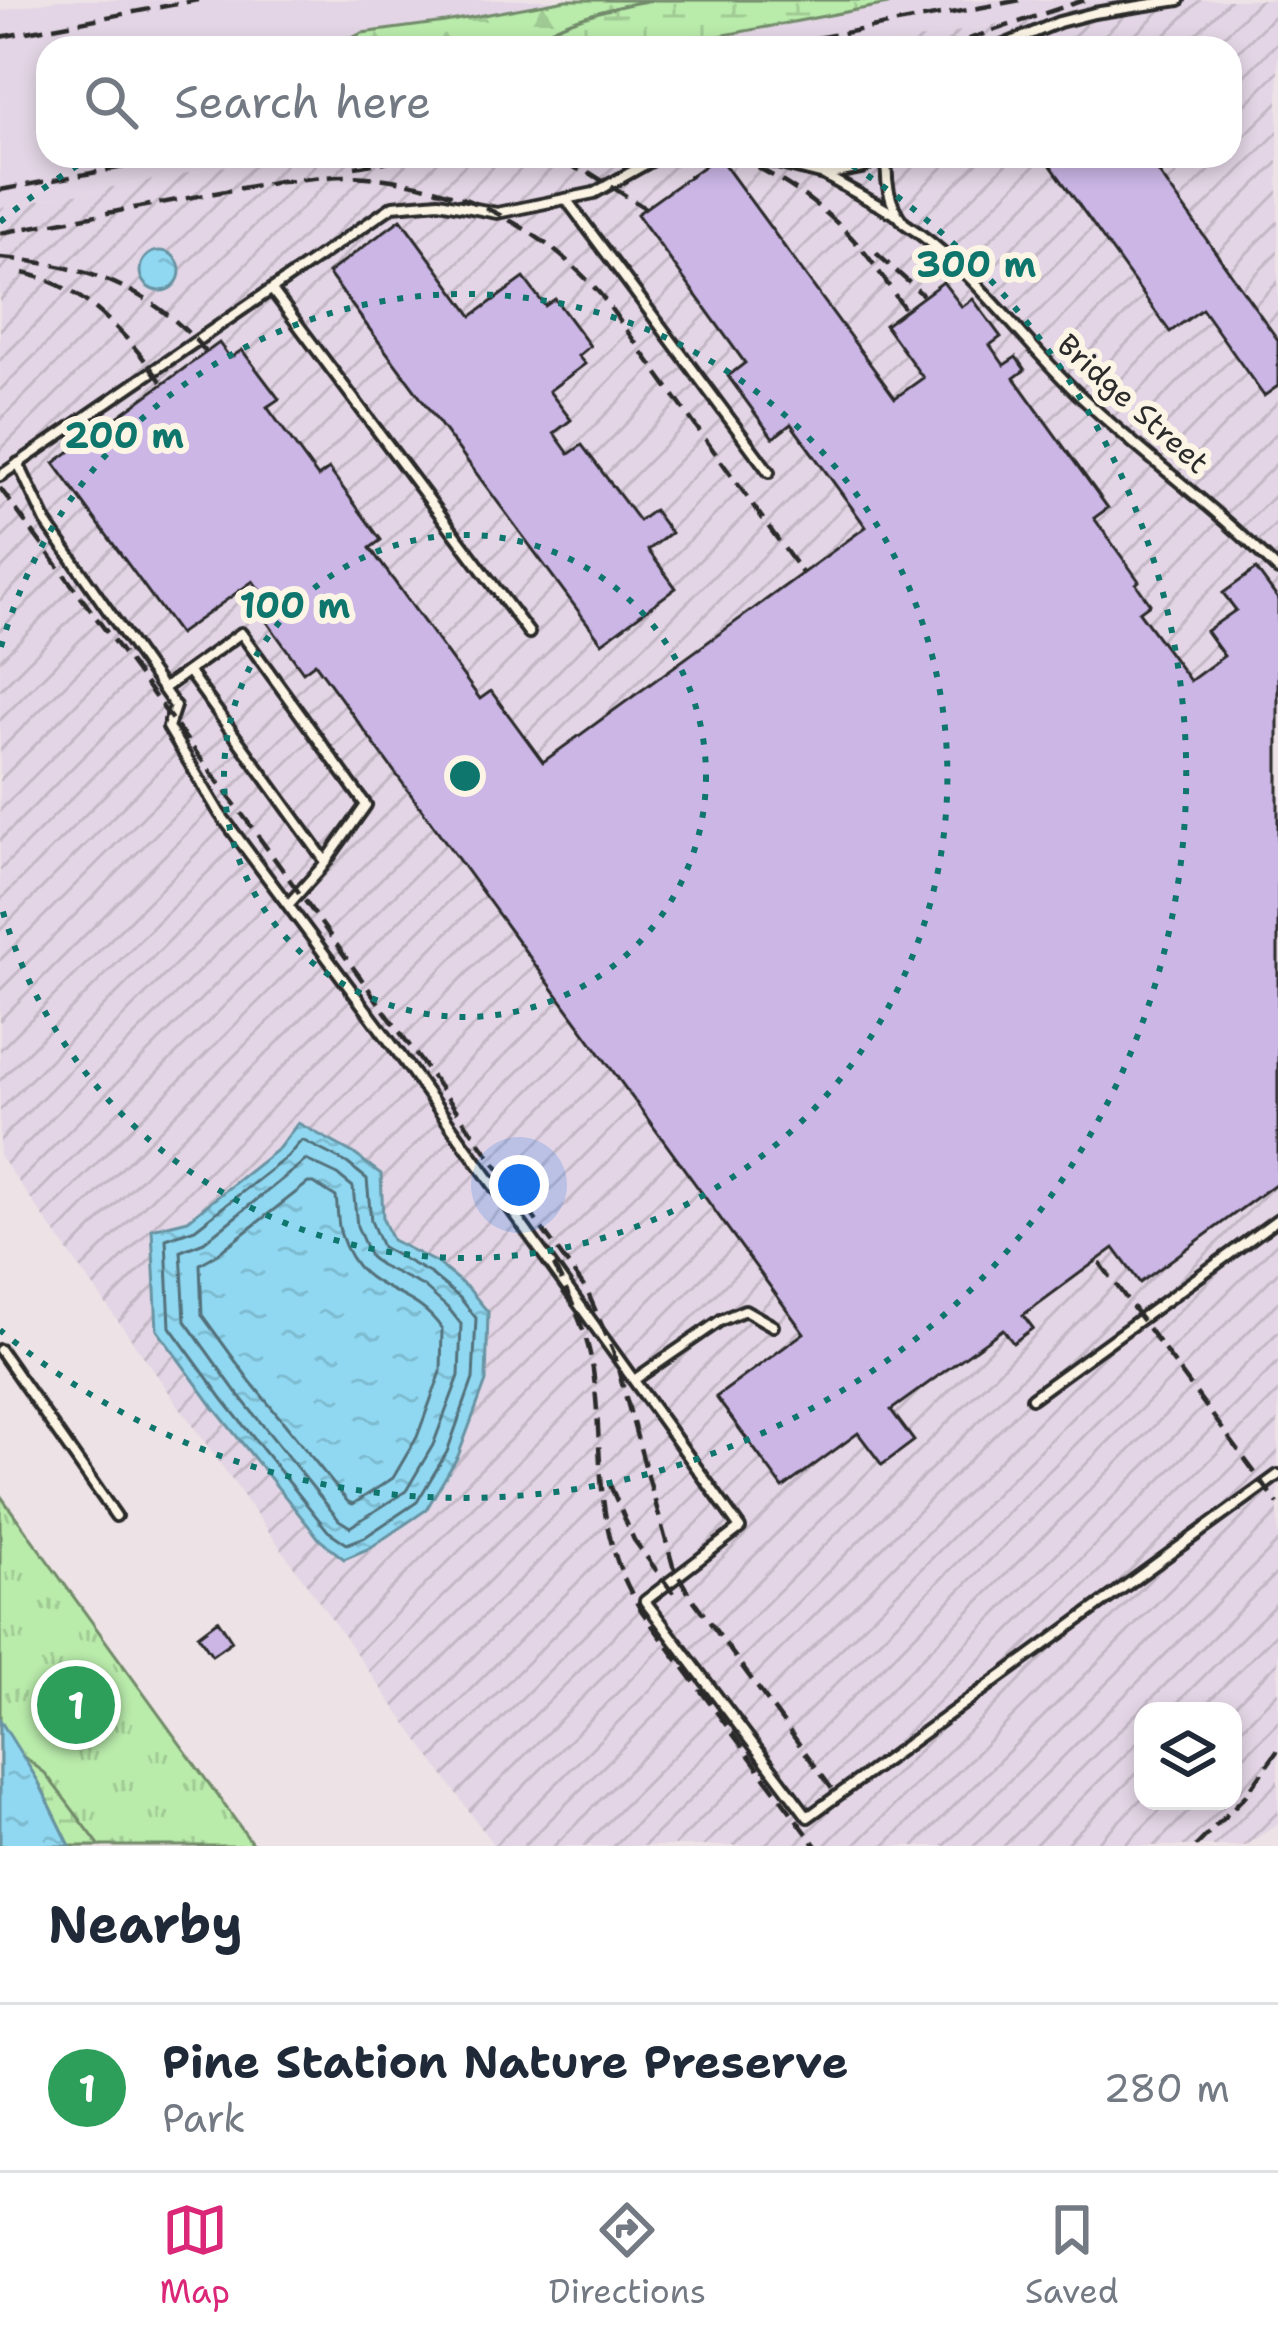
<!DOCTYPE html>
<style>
body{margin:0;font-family:"Shantell Sans",sans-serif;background:#f2f2f3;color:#1f2937}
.controls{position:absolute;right:36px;bottom:36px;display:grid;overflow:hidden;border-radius:24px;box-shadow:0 6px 18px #0003}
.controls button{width:108px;height:108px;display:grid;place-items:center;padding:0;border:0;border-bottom:3px solid #e0e1e3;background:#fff;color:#1f2937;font:60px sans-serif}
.you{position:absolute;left:519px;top:1185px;width:42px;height:42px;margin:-30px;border:9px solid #fff;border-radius:50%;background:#1a73e8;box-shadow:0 0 0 18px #1a73e833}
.badge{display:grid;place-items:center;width:78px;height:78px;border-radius:50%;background:#db2777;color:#fff;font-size:39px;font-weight:700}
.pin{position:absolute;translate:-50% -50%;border:6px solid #fff;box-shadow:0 3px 12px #0006}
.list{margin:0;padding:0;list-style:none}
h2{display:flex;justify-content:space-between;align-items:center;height:156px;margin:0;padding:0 48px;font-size:51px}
h2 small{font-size:39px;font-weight:400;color:#747a83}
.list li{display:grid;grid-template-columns:78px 1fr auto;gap:36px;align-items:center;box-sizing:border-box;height:168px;padding:0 48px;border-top:3px solid #e0e1e3}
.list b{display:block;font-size:45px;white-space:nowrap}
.list p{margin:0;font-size:39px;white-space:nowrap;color:#747a83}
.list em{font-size:39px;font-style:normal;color:#747a83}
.icon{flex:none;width:66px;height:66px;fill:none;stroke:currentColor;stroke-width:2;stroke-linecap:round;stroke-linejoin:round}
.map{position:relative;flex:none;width:1278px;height:1846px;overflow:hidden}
.search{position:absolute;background:#fff;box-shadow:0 6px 18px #0003;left:36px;right:36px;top:36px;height:132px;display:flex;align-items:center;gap:30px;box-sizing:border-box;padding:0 42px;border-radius:36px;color:#747a83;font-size:45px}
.sheet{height:324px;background:#fff}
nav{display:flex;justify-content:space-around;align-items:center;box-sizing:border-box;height:168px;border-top:3px solid #e0e1e3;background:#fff;font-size:33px;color:#747a83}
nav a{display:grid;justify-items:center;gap:6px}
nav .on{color:#db2777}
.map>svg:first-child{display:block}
.built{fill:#e3d5e5}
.industrial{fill:url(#industrial-furrows);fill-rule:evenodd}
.grass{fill:url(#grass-tufts);stroke:#728b6b;stroke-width:3}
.forest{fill:url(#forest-firs);stroke:#728b6b;stroke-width:3}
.wetland{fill:url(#wetland-marsh);stroke:#728b6b;stroke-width:3}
.water{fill:url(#water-ripples);stroke:#6893a2;stroke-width:3}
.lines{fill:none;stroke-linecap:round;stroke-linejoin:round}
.shore{stroke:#53707a;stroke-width:3}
.building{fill:#cbb6e6;stroke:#2b2b2b;stroke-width:3}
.lane-casing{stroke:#2b2b2b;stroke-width:16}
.lane{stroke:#fcf5e5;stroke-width:8}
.rail{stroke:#2b2b2b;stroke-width:4.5;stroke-dasharray:18 9;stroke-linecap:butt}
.ring{fill:none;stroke:#0f766e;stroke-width:6;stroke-dasharray:6 12}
.labels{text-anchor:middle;stroke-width:12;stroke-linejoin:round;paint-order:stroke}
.street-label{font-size:30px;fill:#2b2b2b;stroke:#fcf5e5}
.centre{fill:#0f766e;stroke:#fcf5e5;stroke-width:6}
.ring-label{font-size:36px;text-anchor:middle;font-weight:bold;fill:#0f766e;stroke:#fcf5e5;stroke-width:12;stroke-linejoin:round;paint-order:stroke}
</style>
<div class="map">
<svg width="1278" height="1846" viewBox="0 0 1278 1846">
<defs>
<pattern id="industrial-furrows" width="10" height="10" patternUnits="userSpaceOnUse" patternTransform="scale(3)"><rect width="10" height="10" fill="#e3d5e5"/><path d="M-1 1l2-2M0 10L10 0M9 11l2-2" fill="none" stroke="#c3b7c5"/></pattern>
<pattern id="grass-tufts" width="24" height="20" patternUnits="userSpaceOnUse" patternTransform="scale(3)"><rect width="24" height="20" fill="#b9ebab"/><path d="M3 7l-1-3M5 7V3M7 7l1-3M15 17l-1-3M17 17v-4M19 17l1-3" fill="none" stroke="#9fca93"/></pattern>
<pattern id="forest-firs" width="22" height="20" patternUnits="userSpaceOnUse" patternTransform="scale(3)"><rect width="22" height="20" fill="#b9ebab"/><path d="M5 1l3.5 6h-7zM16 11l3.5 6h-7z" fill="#9fca93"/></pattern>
<pattern id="wetland-marsh" width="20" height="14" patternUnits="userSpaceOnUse" patternTransform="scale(3)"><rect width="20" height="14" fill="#b9ebab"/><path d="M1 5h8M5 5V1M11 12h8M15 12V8" fill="none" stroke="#9fca93"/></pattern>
<pattern id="water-ripples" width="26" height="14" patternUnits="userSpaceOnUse" patternTransform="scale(3)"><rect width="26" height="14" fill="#90d8f1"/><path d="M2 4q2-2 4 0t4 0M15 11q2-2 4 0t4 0" fill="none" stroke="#7cbacf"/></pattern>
</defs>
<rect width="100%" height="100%" fill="#ede2e5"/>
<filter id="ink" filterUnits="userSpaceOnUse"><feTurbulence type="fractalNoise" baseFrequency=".00833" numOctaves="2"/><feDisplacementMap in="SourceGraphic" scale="24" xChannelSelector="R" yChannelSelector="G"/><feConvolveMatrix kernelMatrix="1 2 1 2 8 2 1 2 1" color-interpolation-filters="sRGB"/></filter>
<g filter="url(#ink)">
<path class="built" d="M57,0H1125L869,48H48V156H279L0,208V11Z"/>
<path class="industrial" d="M1125,0H1278V1824L1245,1846H494L0,1156V208L279,156H1230V48H869ZM1143,1711H1233V1801H1143Z"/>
<path class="grass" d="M0,1495L254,1846H0Z"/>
<path class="forest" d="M566,0H653C621,5 545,23 526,48H342L348,40L362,33L445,22Z"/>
<path class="wetland" d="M653,0H909L656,48H526C545,23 621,5 653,0Z
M21,1755L45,1773L100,1846H70L38,1781Z"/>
<path class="water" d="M140 271a20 20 0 1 1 40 0a20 20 0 1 1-40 0Z
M298,1123L353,1153L381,1174L383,1219L392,1240L437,1263L469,1289L488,1312L486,1381L458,1456L426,1510L370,1548L344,1559L320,1540L214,1408L157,1330L152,1229L188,1220L279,1148Z
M0,1720L38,1781L70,1846H0Z"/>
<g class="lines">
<path class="shore" d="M302,1140L347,1163L367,1179L371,1221L382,1247L431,1274L460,1298L476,1318L473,1379L447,1452L417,1502L365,1537L347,1544L328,1531L224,1401L170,1327L166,1239L195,1229L287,1157Z
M306,1160L338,1175L353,1187L357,1226L370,1257L380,1265L423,1286L449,1309L461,1324L459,1376L433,1445L406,1491L350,1527L339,1520L236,1392L185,1321L181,1251L204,1242Z
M308,1183H314L336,1197C338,1209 337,1223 341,1235C362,1299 410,1282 442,1329L441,1372L417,1437L393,1478L353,1504L348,1502L250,1381L202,1315L200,1264L216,1255Z"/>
</g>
<path class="building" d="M718,156L895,398L923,378L885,325L943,282L962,307L973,299L1001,337L990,345L1004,365L1016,357L1025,370L1014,378L1108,508L1094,518L1139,581L1136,584L1150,604L1139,612L1190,681L1224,656L1206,631L1236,610L1223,593L1256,569L1278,599V1182L1140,1283L1114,1248L1023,1315L1033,1328L1013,1343L1003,1329L891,1410L914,1441L882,1465L858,1433L783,1488L716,1397L804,1333L315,663L303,672L260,612L270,605L253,581L179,634L54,463L219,343L230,358L242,350L279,399L267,407L318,477L329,469L381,540L370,548L480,699L491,691L543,762L866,527L791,424L773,438L728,376L745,363L637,214Z
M1044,156H1147L1278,340V386L1264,396L1202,309L1170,332Z
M401,219L472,316L524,278L545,306L555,299L590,346L578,356L585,364L549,391L571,420L554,433L569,454L582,445L639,521L654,510L671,533L648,550L676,588L602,643L328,273Z
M218,1620L232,1641L212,1655L198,1635Z"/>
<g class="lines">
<defs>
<path id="lane" d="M997,48L1059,22L1094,13L1179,0
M750,156L824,175L896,215
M888,156C884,178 889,206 904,223C973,268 1017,335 1076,392C1141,454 1215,506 1278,570
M825,175L862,168L883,156
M566,199L769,472
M272,290L529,633
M18,463L46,522L175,706L168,727L220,814L402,1058L740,1528L645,1601L808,1817L1278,1475
M0,476L393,206L439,202L497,213L594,193L660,156
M188,671L326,862
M163,689L241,633L366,805L322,867L288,905
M0,1350L116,1516
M634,1380L721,1320L745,1310L773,1326
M1032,1398L1278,1219"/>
</defs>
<use href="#lane" class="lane-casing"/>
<use href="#lane" class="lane"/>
<path class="rail" d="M0,37L198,0
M763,48L1021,0
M942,48L1084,0
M537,156L590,173L645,208
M733,156C784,178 830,210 865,253C879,270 891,290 904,308
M355,167L420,156
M274,182C299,180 324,176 348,176C447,179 537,221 601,295L802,573
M0,190L183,156
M0,233L290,179
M876,253L923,295
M0,258C84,265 150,286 206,352
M23,273C85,286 127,335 163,384
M0,488L253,829L587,1291L613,1351L673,1566L689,1594L832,1789
M1100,1263L1278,1504
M554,1265C570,1298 588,1333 593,1370C605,1461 590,1531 643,1613L816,1846
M610,1485L634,1540L673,1593
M1196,1846L1246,1795L1278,1750"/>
</g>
</g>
<g class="ring">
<circle cx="465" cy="776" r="241"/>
<path d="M1 647A482 482 0 1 1 1 905"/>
<path d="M0 222A723 723 0 0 1 93 156M837 156A723 723 0 1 1 0 1330"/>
</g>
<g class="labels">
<g class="street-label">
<text transform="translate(1133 404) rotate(42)" y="10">Bridge Street</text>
</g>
</g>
<circle cx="465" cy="776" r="18" class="centre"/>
<g class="ring-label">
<text x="976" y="277">300 m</text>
<text x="124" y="448">200 m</text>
<text x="295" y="618">100 m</text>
</g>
</svg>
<div class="controls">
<button><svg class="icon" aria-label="layers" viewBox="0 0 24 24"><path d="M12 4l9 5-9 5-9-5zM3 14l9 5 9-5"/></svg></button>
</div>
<div class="you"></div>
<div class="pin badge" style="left:76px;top:1705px;background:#2e9e5b">1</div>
<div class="search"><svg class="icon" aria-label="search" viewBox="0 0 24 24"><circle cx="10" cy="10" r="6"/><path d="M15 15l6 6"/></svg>Search here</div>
</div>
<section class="sheet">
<h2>Nearby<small></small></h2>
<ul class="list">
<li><span class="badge" style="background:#2e9e5b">1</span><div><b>Pine Station Nature Preserve</b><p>Park</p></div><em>280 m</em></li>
</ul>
</section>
<nav>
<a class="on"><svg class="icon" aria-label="map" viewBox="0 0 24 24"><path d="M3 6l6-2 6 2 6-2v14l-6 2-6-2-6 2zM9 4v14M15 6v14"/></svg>Map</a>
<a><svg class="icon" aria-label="directions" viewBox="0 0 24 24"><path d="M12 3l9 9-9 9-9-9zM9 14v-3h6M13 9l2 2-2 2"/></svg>Directions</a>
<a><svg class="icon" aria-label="saved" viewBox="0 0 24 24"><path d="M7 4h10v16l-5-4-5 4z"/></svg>Saved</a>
</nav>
